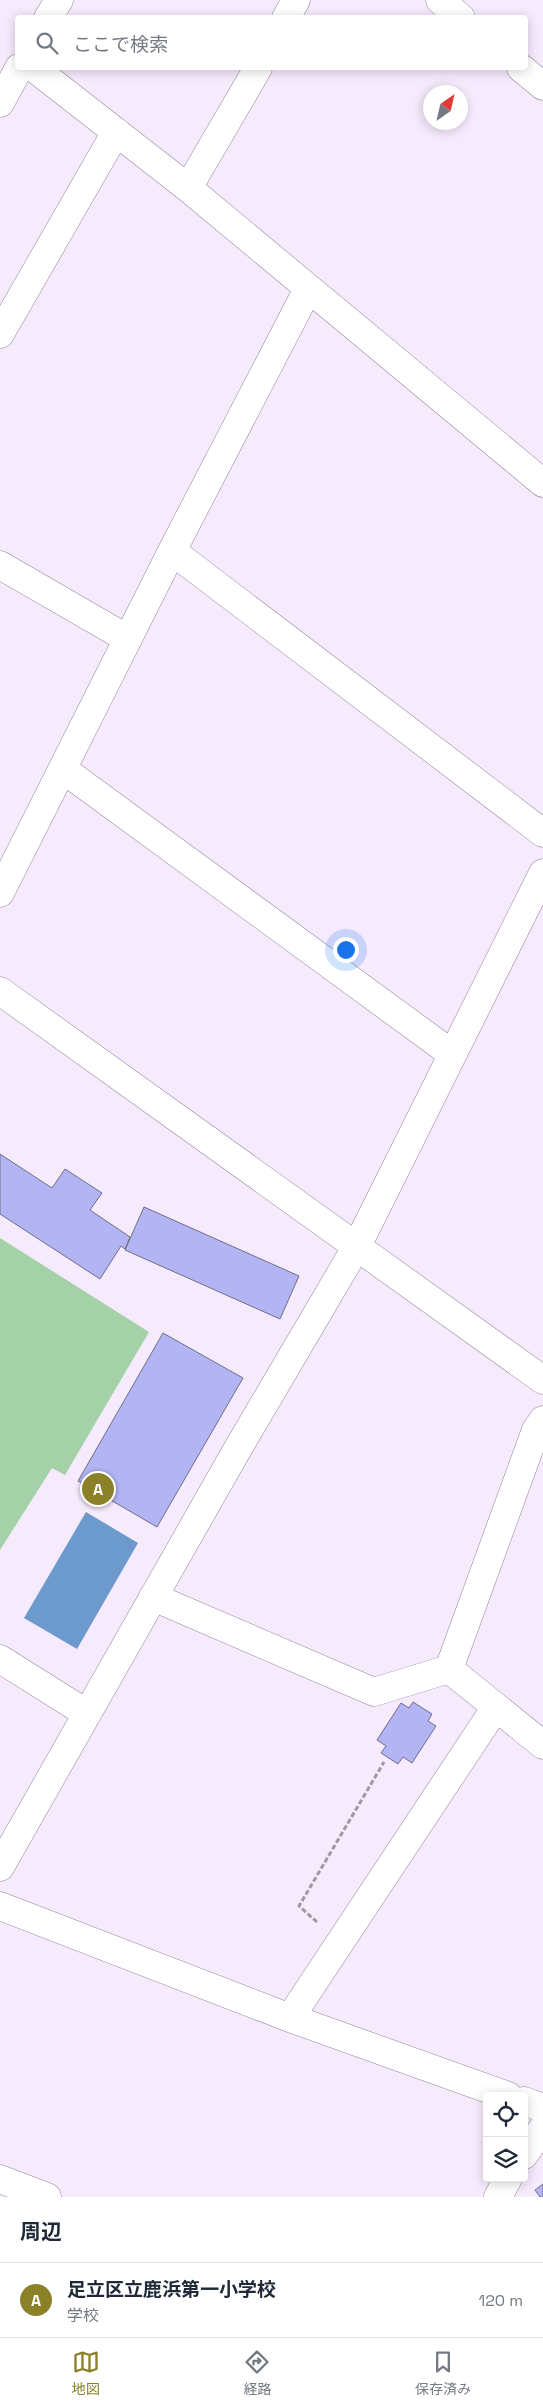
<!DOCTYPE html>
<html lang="ja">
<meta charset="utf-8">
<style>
body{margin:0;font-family:"Space Grotesk","Noto Sans JP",sans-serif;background:#f2f2f3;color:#1f2937}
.controls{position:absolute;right:15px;bottom:15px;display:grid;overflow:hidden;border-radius:5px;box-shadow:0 2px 12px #0003}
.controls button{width:45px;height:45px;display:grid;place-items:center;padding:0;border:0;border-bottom:1px solid #e0e1e3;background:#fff;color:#1f2937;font:25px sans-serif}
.compass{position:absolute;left:423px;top:85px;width:45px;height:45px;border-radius:50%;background:#fff;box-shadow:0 2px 12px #0003;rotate:34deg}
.you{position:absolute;left:345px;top:949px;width:18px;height:18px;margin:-12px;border:4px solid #fff;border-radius:50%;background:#1a73e8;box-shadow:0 0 0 8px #1a73e833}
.badge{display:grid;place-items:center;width:32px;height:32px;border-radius:50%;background:#8a8128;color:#fff;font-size:16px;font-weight:700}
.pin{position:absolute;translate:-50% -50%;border:2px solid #fff;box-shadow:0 1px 5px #0006}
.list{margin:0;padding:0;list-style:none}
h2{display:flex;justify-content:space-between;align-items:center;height:65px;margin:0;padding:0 20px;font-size:21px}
h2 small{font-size:16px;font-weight:400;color:#747a83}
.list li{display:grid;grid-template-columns:32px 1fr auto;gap:15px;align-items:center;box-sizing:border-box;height:75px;padding:0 20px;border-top:1px solid #e0e1e3}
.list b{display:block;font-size:19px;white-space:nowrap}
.list p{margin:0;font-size:16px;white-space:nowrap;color:#747a83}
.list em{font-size:16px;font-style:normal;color:#747a83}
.icon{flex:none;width:28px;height:28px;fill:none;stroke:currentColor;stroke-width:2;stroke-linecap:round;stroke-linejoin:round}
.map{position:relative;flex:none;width:543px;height:2197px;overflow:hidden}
.search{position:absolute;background:#fff;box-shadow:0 2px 12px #0003;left:15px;right:15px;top:15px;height:55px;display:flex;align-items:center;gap:12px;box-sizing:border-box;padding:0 18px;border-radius:5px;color:#747a83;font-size:19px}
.sheet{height:140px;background:#fff}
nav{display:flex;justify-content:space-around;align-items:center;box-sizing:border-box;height:70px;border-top:1px solid #e0e1e3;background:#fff;font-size:14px;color:#747a83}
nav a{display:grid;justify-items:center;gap:2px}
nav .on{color:#8a8128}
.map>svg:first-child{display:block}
.green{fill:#a4d1a8}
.water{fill:#6d9acd}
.building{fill:#b2b4f4;stroke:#6e6f86}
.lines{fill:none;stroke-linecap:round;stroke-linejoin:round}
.street-casing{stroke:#93869c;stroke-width:29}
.secondary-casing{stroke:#93869c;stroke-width:29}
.path{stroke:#a197a6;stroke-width:3;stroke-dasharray:5 2.5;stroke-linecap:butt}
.street{stroke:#fff;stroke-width:28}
.secondary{stroke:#fff;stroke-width:28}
</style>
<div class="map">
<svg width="543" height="2197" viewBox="0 0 543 2197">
<rect width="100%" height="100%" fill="#f6eafd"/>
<path class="green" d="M0,1238L149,1332L65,1475L52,1468L0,1550Z"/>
<path class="water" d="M86,1512L138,1543L77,1649L24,1618Z"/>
<path class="building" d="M0,1154L52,1188L65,1169L102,1193L90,1210L130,1237L125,1249L121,1246L100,1279L0,1214Z
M144,1207L299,1276L280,1319L125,1250Z
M163,1333L243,1378L157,1527L78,1481Z
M413,1702L432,1714L428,1721L436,1726L412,1763L403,1757L398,1764L381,1753L386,1746L377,1740L401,1703L409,1708Z
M543,2184V2197H540L535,2190Z"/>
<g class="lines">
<defs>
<path id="street" d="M440,0L461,18
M286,18L296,0
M34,68L188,188L543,483
M521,68L543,86
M188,188L258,68
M172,551L543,833
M0,565L128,639
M64,770L452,1054
M0,893L172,551L308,289
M153,1597L374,1692L449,1669L543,1745
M0,1659L86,1713
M449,1669L536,1430L543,1420
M0,1906L290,2018L508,2096
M290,2018L496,1707
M524,2101L543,2108
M524,2155L543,2128
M498,2197L508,2178"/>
<path id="secondary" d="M48,18L59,0
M0,103L19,68
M0,334L116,132
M0,991L543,1380
M0,1867L237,1450L357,1246L543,873
M0,2179L47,2197"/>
</defs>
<use href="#street" class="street-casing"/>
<use href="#secondary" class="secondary-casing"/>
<path class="path" d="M317,1922L299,1906L384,1762"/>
<use href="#street" class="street"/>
<use href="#secondary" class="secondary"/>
</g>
</svg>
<div class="controls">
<button><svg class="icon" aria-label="locate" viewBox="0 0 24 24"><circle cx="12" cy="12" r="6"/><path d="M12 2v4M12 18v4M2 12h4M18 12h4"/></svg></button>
<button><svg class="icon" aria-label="layers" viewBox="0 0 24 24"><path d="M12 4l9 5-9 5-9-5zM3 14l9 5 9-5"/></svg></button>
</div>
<svg class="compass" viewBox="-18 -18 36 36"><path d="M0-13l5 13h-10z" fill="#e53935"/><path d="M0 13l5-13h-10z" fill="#747a83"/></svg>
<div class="you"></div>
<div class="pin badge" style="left:98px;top:1489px">A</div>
<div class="search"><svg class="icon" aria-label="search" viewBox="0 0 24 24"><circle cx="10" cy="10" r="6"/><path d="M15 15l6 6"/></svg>ここで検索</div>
</div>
<section class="sheet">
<h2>周辺<small></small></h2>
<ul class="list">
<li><span class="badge">A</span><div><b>足立区立鹿浜第一小学校</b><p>学校</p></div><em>120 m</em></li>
</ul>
</section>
<nav>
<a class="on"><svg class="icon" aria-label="map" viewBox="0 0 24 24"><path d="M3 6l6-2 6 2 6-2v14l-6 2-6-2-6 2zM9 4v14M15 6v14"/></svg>地図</a>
<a><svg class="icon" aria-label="directions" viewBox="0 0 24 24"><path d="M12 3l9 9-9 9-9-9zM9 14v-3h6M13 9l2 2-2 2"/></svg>経路</a>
<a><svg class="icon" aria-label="saved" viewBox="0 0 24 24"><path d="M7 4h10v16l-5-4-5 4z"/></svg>保存済み</a>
</nav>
